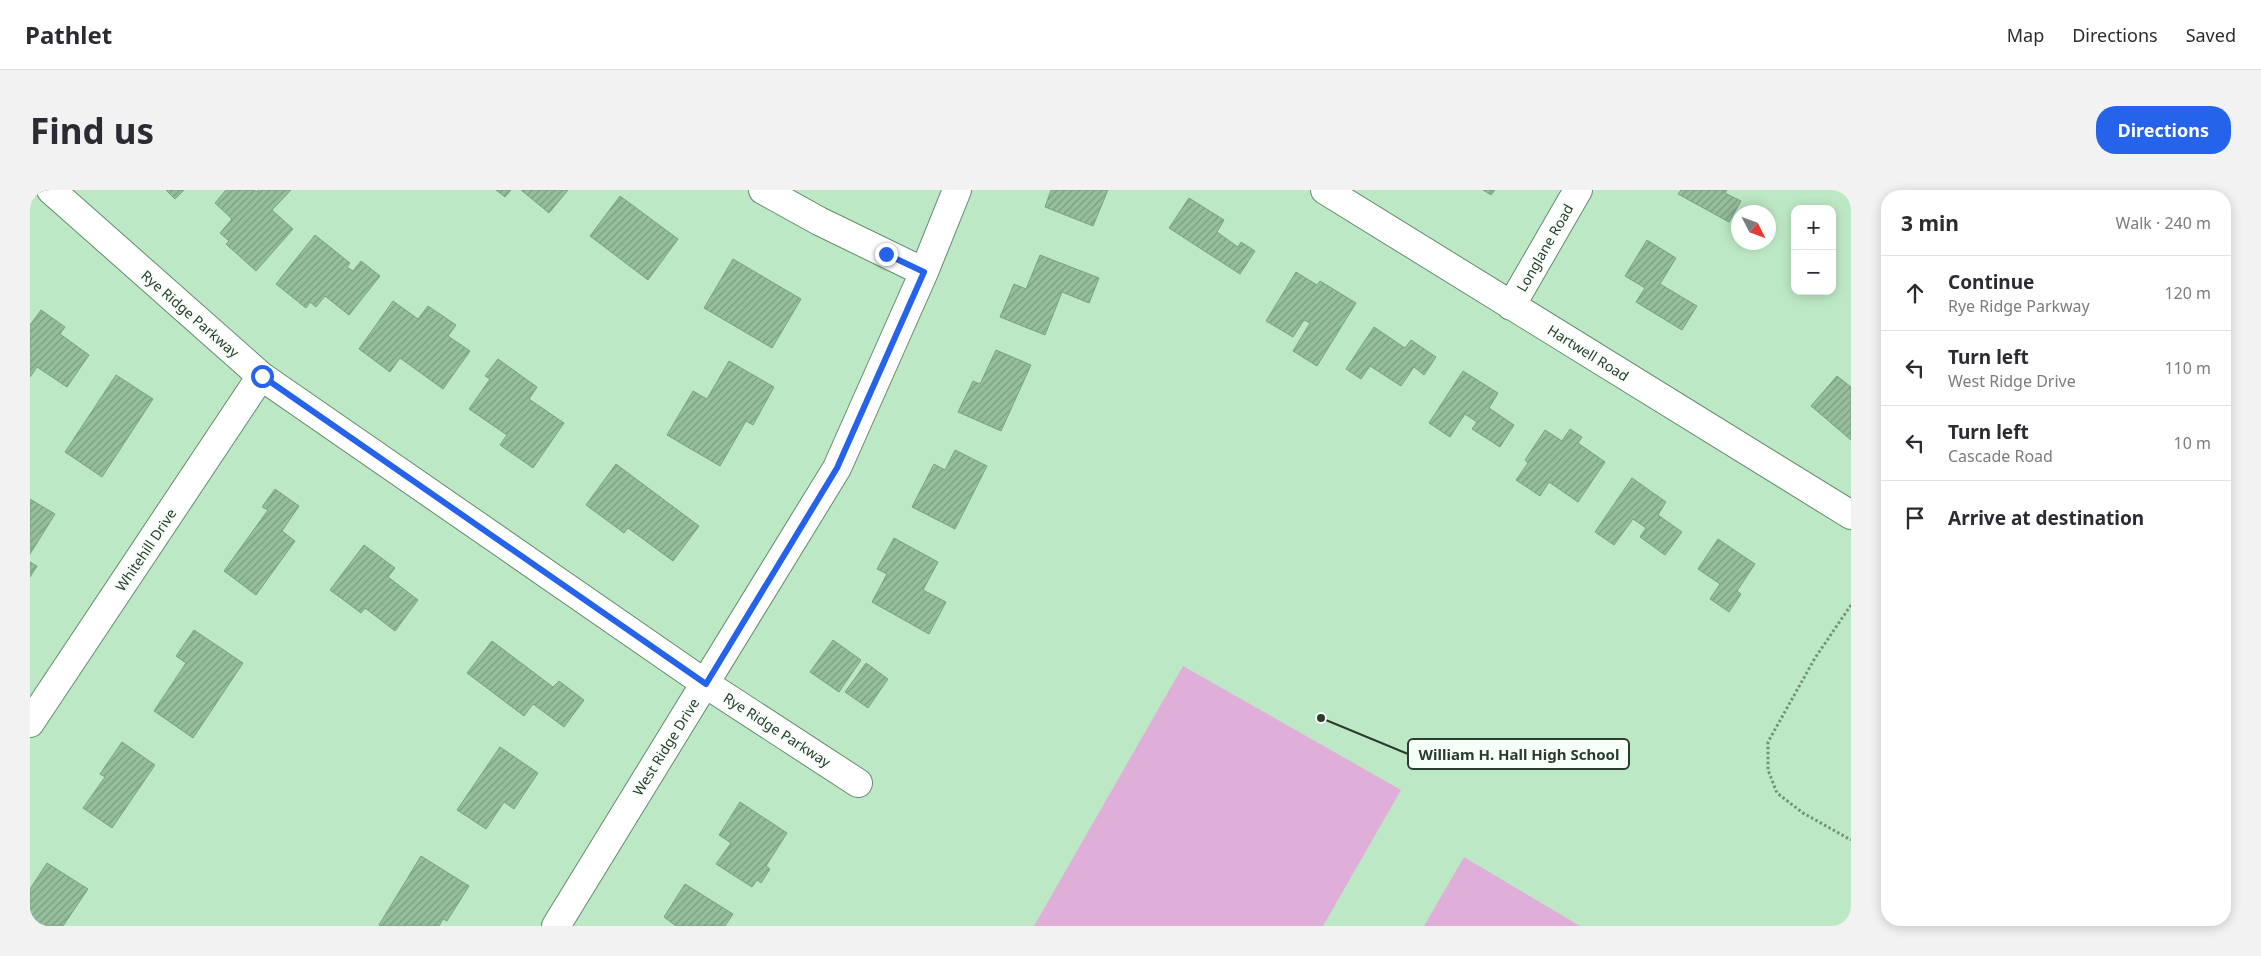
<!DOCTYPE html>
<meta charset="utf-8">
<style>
body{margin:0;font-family:"Noto Sans",sans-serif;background:#f2f2f3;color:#2b2b33}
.controls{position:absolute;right:15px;top:15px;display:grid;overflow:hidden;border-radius:10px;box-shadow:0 2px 12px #0003}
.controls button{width:45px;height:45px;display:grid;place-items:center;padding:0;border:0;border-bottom:1px solid #e1e1e2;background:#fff;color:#2b2b33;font:25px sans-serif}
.compass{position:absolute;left:1701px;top:15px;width:45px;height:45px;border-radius:50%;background:#fff;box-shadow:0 2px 12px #0003;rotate:132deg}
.stop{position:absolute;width:15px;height:15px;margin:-11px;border:4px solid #2563eb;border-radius:50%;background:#fff}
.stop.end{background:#2563eb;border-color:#fff;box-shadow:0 1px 5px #0008}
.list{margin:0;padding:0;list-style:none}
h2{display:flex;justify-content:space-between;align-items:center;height:65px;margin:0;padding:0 20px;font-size:21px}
h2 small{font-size:16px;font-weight:400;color:#7c7c81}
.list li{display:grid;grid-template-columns:32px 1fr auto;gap:15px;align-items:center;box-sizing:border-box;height:75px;padding:0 20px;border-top:1px solid #e1e1e2}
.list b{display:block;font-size:19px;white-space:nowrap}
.list p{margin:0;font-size:16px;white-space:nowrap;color:#7c7c81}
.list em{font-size:16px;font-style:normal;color:#7c7c81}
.icon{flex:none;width:28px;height:28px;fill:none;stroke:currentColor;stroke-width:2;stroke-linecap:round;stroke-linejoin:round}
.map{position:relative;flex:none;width:1821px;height:736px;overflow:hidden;border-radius:20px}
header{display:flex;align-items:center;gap:30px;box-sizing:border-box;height:70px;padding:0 25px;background:#fff;border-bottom:1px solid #e1e1e2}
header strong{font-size:24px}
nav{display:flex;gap:28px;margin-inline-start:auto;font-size:18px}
.intro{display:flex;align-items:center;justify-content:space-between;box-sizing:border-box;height:120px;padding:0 30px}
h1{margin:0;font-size:35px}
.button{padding:12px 22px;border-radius:20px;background:#2563eb;color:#fff;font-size:18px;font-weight:700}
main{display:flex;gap:30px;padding:0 30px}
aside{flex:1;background:#fff;border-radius:20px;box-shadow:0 2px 12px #0003}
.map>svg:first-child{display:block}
.green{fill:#dfafd9}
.building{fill:url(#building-hatch);stroke:#7ba283}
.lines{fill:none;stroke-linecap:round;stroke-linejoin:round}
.minor-casing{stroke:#648b6c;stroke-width:30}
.path{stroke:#74927a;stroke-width:3;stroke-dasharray:2.5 2.5;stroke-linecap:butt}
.minor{stroke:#fff;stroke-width:28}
.route{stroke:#2563eb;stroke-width:6}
.labels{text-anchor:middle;stroke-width:4;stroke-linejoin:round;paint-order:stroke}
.street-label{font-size:14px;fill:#2b3c2e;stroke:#f6fff8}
.leader{fill:none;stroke:#2b3c2e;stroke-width:2}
.callout-dot{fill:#2b3c2e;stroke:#f6fff8;stroke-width:2}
.callout{fill:#f6fff8;stroke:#2b3c2e;stroke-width:2}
.callout-label{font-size:15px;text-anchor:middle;font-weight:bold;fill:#2b3c2e}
</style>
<header>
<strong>Pathlet</strong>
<nav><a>Map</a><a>Directions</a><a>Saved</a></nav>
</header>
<div class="intro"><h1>Find us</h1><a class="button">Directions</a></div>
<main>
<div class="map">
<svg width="1821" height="736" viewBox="0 0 1821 736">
<defs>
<pattern id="building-hatch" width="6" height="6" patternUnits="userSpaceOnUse" patternTransform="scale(1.25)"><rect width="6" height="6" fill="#95be9d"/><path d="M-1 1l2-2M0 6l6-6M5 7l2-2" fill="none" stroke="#7a9c80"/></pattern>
</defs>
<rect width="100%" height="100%" fill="#bde8c5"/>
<path class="green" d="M1153,476L1371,600L1293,736H1004Z
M1434,667L1550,736H1394Z"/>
<path class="building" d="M136,0H154L145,9Z
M196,0H224L227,2L228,0H261L242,20L263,39L226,81L196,54L199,51L190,43L202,29L185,13Z
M466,0H481L475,7Z
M491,0H538L519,23Z
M1021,0H1078L1063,36L1015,17Z
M1453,0H1465L1461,5Z
M1651,0H1697L1695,3L1711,11L1699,32L1648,4Z
M590,6L648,49L618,90L560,46Z
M1159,8L1194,30L1187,42L1208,57L1211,52L1225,61L1210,84L1139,38Z
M285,45L320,73L317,77L323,81L331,71L350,86L319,125L295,106L286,117L280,112L276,118L246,94Z
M1617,50L1646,68L1630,94L1667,116L1652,140L1606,112L1615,98L1595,86Z
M1010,65L1069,88L1059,113L1032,102L1015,145L970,127L984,94L996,99Z
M703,69L771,109L742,158L674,118Z
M1266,82L1287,95L1290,91L1326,113L1287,176L1263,161L1280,133L1274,130L1263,147L1236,131Z
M363,111L388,129L398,116L426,135L418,146L440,161L413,199L370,168L360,182L329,159Z
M11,120L35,137L30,144L59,165L37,197L7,177L0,187V135Z
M1344,137L1375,158L1381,150L1406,167L1394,185L1384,177L1371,196L1340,176L1331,189L1316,179Z
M966,160L1001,175L971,241L928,222L943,191L950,194Z
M468,169L507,197L499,209L534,233L503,278L470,255L477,245L439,219L460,189L455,186Z
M699,171L744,197L723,235L716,231L690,276L637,245L663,201L677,209Z
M1433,181L1468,203L1459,218L1484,235L1470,257L1442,239L1447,232L1435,224L1420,247L1399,233Z
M86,185L123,209L72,287L35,262Z
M1807,186L1821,197V250L1781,216Z
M1540,239L1552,247L1548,253L1575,272L1548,312L1519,292L1510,306L1486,290L1498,273L1495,270L1515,240L1532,251Z
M925,260L957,276L925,339L882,317L904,274L915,280Z
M586,274L669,336L643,371L598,338L594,343L556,315Z
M1602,288L1636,312L1628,325L1652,342L1635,365L1610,347L1616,338L1603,329L1584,355L1565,342Z
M245,299L269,316L252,341L265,351L226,405L194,381L238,320L232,317Z
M0,309L25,324L0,364Z
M864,348L908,372L893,400L916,412L899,444L842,412L857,384L847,379Z
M1688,349L1725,374L1707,401L1711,404L1699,422L1680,409L1690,394L1668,379Z
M334,355L365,378L358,387L388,410L365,441L335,418L331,423L300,400Z
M0,372L7,376L0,387Z
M164,440L213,473L163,548L124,521L156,473L146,466Z
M803,450L831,470L809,502L780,482Z
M462,451L523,497L529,491L554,510L534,537L503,514L494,526L437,483Z
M836,473L858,489L838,518L815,502Z
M92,552L125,575L82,638L53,618L75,587L70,584Z
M470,557L508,583L484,619L474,612L456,639L427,620Z
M710,612L757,643L736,676L740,679L731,693L727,690L722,697L686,674L701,653L689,645Z
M391,666L439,696L417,731L413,729L409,736H351L349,735Z
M17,673L58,699L33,736H0V699Z
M655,694L703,724L695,736H646L634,727Z"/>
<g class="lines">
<defs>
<path id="minor" d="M21,0L231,186L676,494L828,593
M733,0L789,31L894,82
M1295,0L1821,325
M1481,116L1548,0
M0,533L231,186
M526,736L807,278L894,82L927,0"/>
</defs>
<use href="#minor" class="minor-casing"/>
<path class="path" d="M1821,415L1785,468L1738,552V580L1747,603L1773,623L1821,650"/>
<use href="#minor" class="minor"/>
</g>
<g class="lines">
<path class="route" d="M232,186L676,494L807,278L894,82L856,64"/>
</g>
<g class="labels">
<g class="street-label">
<text transform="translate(1515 58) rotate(-60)" y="5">Longlane Road</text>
<text transform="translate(160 124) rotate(41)" y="5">Rye Ridge Parkway</text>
<text transform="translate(1558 163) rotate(32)" y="5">Hartwell Road</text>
<text transform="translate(116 360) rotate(-56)" y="5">Whitehill Drive</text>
<text transform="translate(747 540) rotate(33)" y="5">Rye Ridge Parkway</text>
<text transform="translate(636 557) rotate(-58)" y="5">West Ridge Drive</text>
</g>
</g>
<path class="leader" d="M1291 528L1378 564"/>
<circle class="callout-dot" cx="1291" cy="528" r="5"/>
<rect class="callout" x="1378" y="549" width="221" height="30" rx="5"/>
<g class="callout-label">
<text x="1489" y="570">William H. Hall High School</text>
</g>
</svg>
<div class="controls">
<button>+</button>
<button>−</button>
</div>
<svg class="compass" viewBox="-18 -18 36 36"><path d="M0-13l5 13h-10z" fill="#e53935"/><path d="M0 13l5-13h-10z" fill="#7c7c81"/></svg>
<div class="stop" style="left:232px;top:186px"></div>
<div class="stop end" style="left:856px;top:64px"></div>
</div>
<aside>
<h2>3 min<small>Walk · 240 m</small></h2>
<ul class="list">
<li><svg class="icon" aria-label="ahead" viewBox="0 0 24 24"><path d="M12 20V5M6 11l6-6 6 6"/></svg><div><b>Continue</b><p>Rye Ridge Parkway</p></div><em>120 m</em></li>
<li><svg class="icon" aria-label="left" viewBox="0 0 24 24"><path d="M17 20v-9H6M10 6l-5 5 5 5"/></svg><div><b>Turn left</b><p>West Ridge Drive</p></div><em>110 m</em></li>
<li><svg class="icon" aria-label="left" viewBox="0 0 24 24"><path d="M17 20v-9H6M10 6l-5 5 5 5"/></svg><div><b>Turn left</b><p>Cascade Road</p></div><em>10 m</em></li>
<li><svg class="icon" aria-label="arrive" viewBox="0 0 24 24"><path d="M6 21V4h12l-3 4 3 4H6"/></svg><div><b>Arrive at destination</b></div></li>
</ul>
</aside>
</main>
